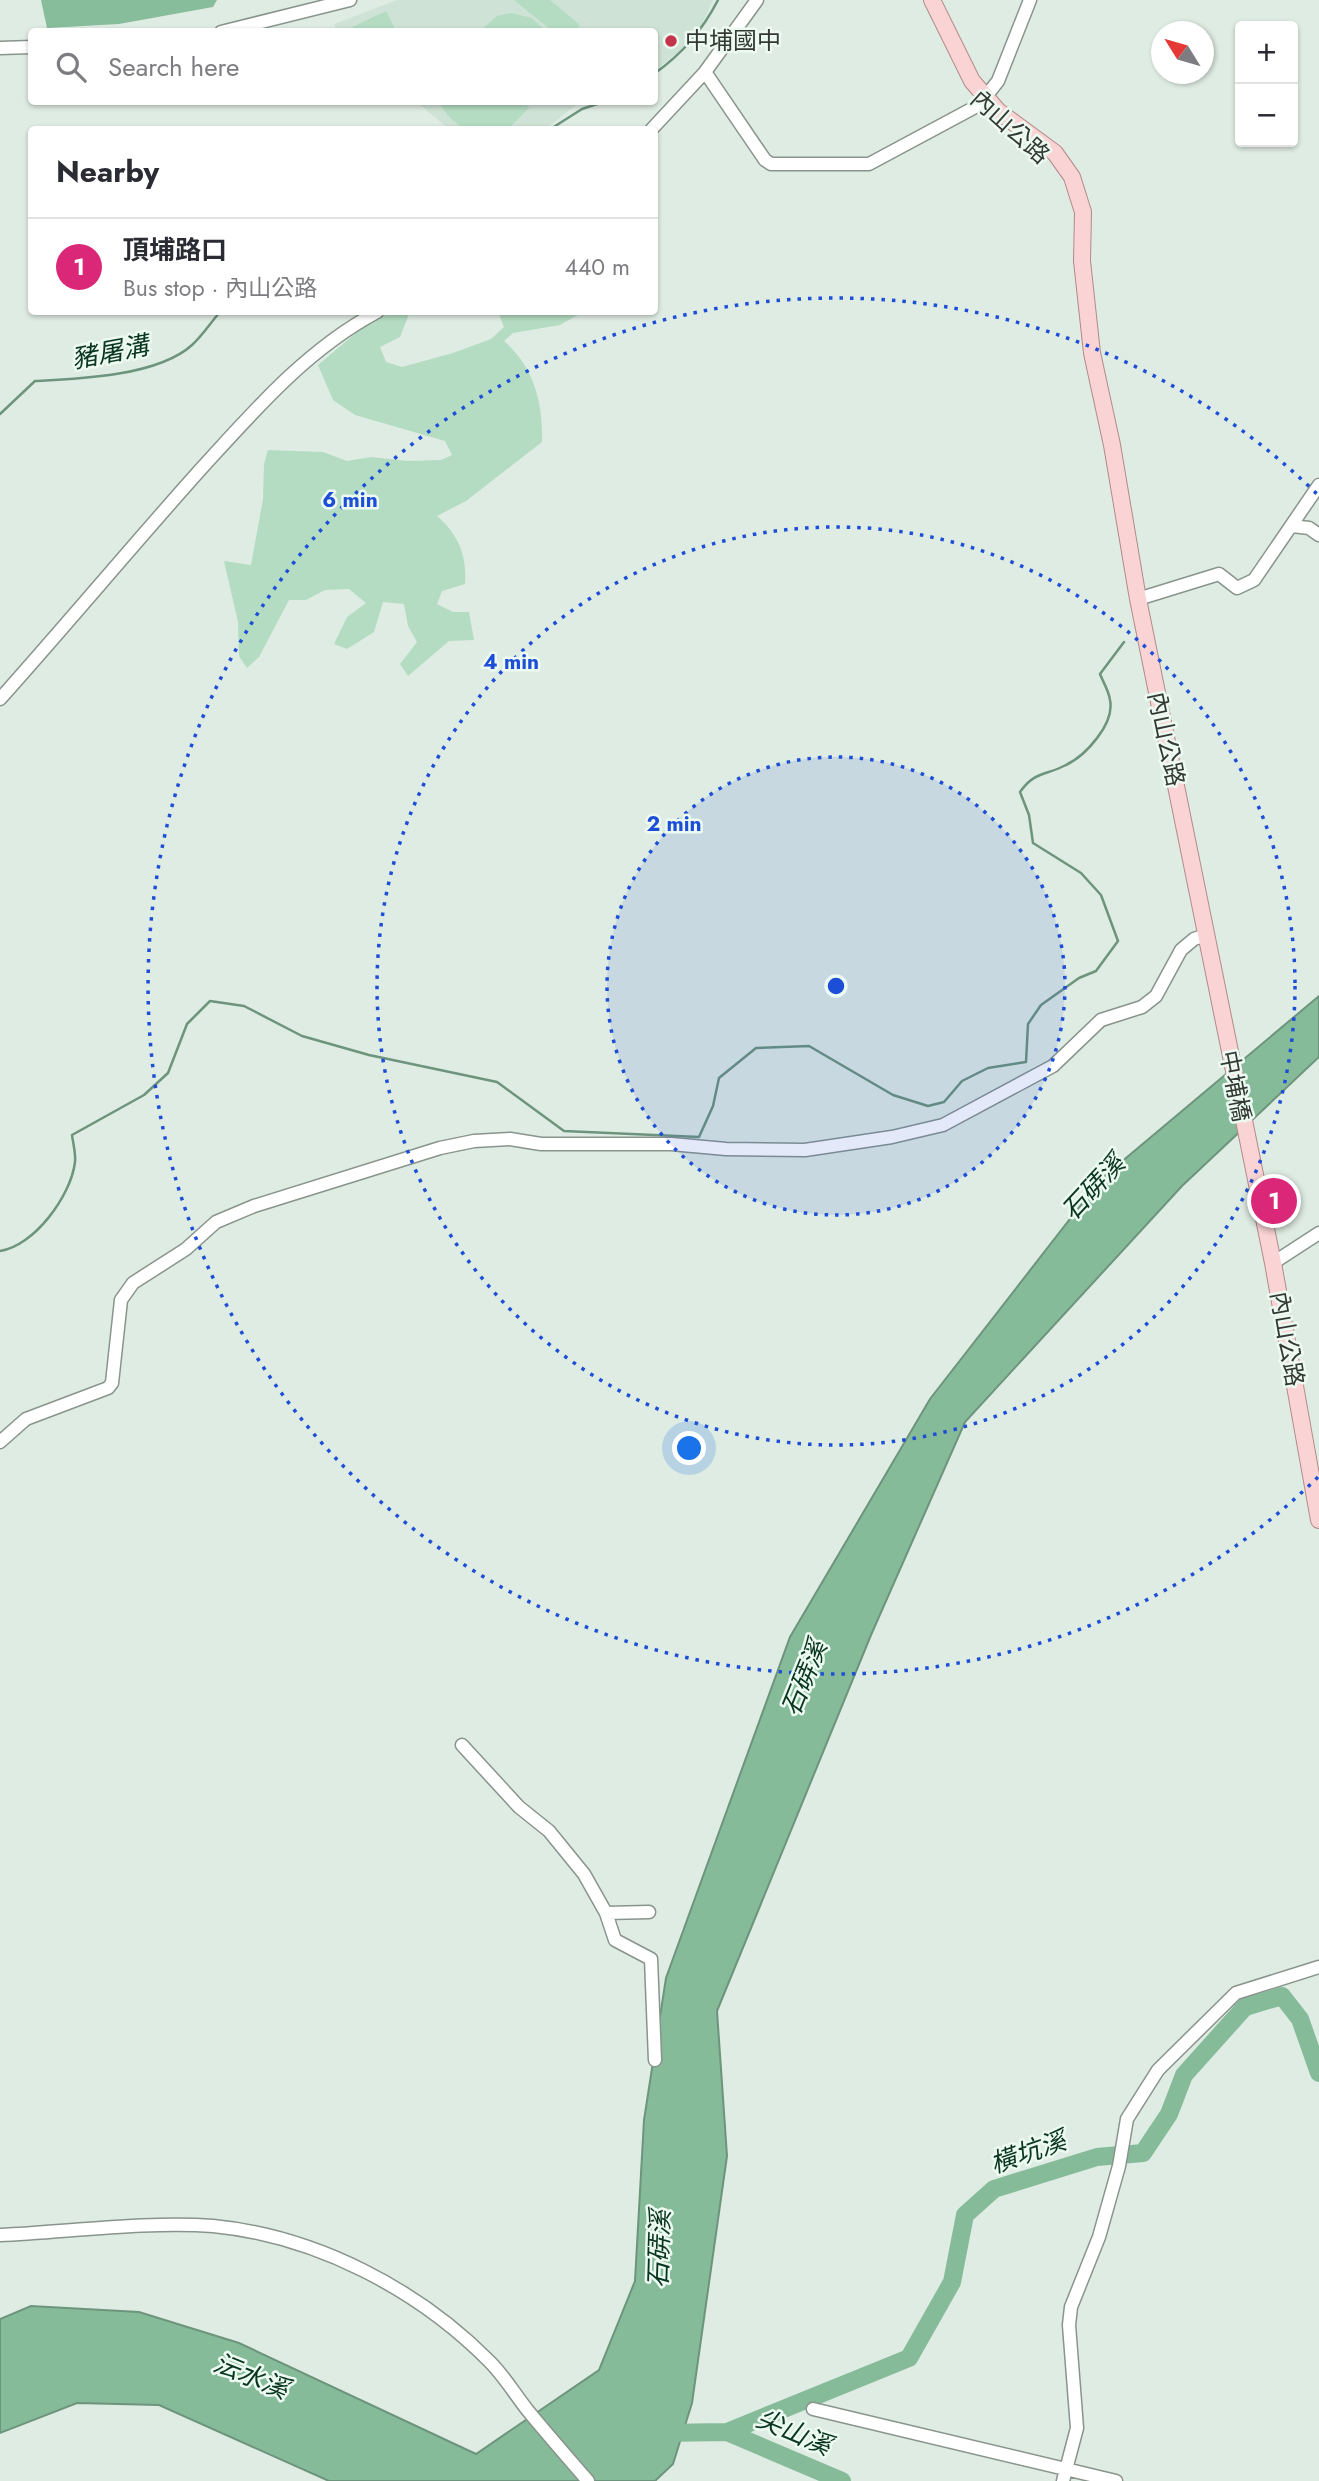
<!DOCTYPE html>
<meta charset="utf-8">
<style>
body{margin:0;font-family:Jost,"Noto Sans TC",sans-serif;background:#f2f2f3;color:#2b2b33}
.controls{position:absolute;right:21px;top:21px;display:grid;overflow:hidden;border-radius:7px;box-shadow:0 2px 5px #0004}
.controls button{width:63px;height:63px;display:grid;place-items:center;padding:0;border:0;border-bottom:2px solid #e1e1e2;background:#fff;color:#2b2b33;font:35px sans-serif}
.compass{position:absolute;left:1151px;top:21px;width:63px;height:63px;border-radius:50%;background:#fff;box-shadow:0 2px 5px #0004;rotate:307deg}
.you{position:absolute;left:690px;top:1449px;width:24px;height:24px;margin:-18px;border:5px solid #fff;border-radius:50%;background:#1a73e8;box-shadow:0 0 0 10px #1a73e833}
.badge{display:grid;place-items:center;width:46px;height:46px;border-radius:50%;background:#db2777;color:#fff;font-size:23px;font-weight:700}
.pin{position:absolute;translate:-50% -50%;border:4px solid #fff;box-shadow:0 2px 7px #0006}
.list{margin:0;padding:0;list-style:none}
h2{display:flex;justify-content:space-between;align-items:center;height:91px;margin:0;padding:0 28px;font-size:30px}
h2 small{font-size:23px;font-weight:400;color:#7c7c81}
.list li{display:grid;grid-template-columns:46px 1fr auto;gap:21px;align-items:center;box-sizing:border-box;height:98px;padding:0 28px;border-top:2px solid #e1e1e2}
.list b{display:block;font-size:26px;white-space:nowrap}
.list p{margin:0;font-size:23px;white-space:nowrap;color:#7c7c81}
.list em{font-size:23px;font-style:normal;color:#7c7c81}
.icon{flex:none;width:38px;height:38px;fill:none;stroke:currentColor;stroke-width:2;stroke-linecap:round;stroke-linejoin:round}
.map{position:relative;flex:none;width:1319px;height:2481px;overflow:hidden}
.search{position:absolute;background:#fff;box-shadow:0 2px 5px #0004;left:28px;top:28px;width:630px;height:77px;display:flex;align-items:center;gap:18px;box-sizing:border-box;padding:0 24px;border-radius:7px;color:#7c7c81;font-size:26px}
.panel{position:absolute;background:#fff;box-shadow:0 2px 5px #0004;left:28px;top:126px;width:630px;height:189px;border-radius:7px}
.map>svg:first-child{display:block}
.built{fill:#cee2d5}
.green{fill:#b4dcc2}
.forest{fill:#88bd9c}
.water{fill:#86bb9a;stroke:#6d947c;stroke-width:2}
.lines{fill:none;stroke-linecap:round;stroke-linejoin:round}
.stream{stroke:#6d947c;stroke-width:2.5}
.river{stroke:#86bb9a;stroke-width:18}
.minor-casing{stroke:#88948c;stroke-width:15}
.major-casing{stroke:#b28a8a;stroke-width:18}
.minor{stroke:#fff;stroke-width:12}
.major{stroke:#fad3d4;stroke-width:16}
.ring{fill:none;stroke:#1d4ed8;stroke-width:3.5;stroke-dasharray:3.5 7}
.poi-dot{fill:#c5344b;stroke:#ecfaf1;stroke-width:2.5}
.labels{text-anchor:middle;stroke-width:5;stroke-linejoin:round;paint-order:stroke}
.poi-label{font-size:24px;fill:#343935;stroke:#ecfaf1;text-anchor:start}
.street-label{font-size:24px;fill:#343935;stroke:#ecfaf1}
.water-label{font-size:26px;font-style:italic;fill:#0a3620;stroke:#ecfaf1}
.centre{fill:#1d4ed8;stroke:#ecfaf1;stroke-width:3.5}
.ring-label{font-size:21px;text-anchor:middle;font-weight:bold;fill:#1d4ed8;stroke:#ecfaf1;stroke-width:5;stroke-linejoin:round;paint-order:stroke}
</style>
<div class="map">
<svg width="1319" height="2481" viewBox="0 0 1319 2481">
<rect width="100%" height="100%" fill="#dfece3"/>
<path class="built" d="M397,0H713L701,27L679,51L655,71L654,32H337L334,24Z
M417,102H580L544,130L449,129Z"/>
<path class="green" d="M514,0H550L580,25L575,31H552Z
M386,11L396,31H344Z
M511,13L532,18L546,31H480L497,16Z
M439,102H524L529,108L508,129C474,130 458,135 439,102Z
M391,312L409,314L400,337L380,347L386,362L402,367L453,353L491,339L504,327L498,312H583L560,325L513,333L504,341C534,367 543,402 542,442L466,501L437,516C459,535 467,556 465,584L442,591L437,604L453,612H469L474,640L449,641L408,676L400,664L417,642L408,626L404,604L383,602L374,632L347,649L334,644L347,617L366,603L349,589L325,590L306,600H289L259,657L247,668L239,656L238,622L224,561L251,565L263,499L264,464L268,450L323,452L347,461L371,457L408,461L441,460L452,455L445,441L355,415L333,400L318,365L363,327Z"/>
<path class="forest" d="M41,0H217L213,7L119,24L47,28Z"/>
<path class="water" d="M1319,996V1057L1182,1186L965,1422L871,1635L717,2011L727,2156L692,2403L673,2464L655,2481H329L159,2405L77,2403L0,2433V2319L31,2306L139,2312L239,2343L476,2454L599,2370L635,2281L644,2120L666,1978L790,1637L930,1399L1101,1179Z"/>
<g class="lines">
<path class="stream" d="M654,74C683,53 702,31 718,0
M549,130L582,109L603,102
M0,414L35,381C79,379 158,376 192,345C203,335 211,322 220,312
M0,1251C34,1246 71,1196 75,1162C76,1154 73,1143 72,1135L144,1095L168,1073L187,1024L210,1001L244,1006L302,1036L369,1055L497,1082L564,1131L699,1137L713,1106L719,1078L756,1048L809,1046L893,1095L928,1106L944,1102L962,1081L988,1068L1026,1062L1028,1024L1041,1005L1079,978L1096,971L1118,941L1101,895L1081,873L1033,843L1029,815L1020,792C1035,771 1045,776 1066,765C1085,756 1115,724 1110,700C1109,691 1103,682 1100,674L1124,642"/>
<path class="river" d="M727,2432L842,2481
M663,2433L727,2432L909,2358L952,2282L965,2215L994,2189L1097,2157L1143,2153L1169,2114L1184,2075L1245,2007L1282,1996L1300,2019L1319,2073"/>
<defs>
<path id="minor" d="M221,32L350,0
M0,48L32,47
M705,72L765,160L771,164H869L979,105L998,81L1030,0
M651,130L705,72L757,0
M1292,526L1309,528L1319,535
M1138,599L1219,574L1237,588L1254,580L1319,485
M0,699C68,623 132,546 200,470C254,411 306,350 377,312
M1273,1263L1319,1233
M0,1442L26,1419L108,1388L112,1383L121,1300L133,1283L186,1249L216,1222L254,1206L440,1148L474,1141L510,1139L541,1144H671L726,1149L805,1150L892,1137L943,1125L1053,1066L1101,1020L1142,1007L1156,996L1181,950L1194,939L1206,935
M462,1745L519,1807L549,1831L584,1874L606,1913L615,1940L651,1959L655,2060
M606,1913L649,1912
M0,2235C67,2232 148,2221 213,2226C316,2236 418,2289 490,2362C505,2377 516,2396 529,2412C548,2435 568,2458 588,2481
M813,2409L1116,2481
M1063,2481L1077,2428L1069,2325L1071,2307L1099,2237L1119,2166L1127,2119L1158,2070L1236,1993L1319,1967"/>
<path id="major" d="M932,0L972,81L998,111L1055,153L1072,177L1083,212L1082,261L1092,353L1112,445L1138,599L1273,1263L1319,1520"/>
</defs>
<use href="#minor" class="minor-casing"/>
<use href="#major" class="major-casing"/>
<use href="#minor" class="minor"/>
<use href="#major" class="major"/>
</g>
<circle cx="836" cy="986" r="229" fill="#1d4ed8" fill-opacity=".12"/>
<g class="ring">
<circle cx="836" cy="986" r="229"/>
<circle cx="836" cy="986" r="459"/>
<path d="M1318 1477A688 688 0 1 1 1318 495"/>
</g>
<circle class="poi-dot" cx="671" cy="41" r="7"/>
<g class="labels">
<g class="poi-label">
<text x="685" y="49">中埔國中</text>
</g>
<g class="street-label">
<text transform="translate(1010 127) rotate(42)" y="8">內山公路</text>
<text transform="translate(1166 739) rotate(78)" y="8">內山公路</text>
<text transform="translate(1235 1086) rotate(79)" y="8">中埔橋</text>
<text transform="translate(1287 1339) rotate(80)" y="8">內山公路</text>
</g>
<g class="water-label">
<text transform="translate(110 352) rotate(-11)" y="9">豬屠溝</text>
<text transform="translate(1093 1187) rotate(-47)" y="9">石硦溪</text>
<text transform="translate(804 1678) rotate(-68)" y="9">石硦溪</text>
<text transform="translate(1028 2152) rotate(-19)" y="9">橫坑溪</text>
<text transform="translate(659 2249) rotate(-88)" y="9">石硦溪</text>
<text transform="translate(251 2376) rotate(22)" y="9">沄水溪</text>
<text transform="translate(794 2432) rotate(23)" y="9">尖山溪</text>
</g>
</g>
<circle cx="836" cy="986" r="10" class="centre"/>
<g class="ring-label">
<text x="350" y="507">6 min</text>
<text x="511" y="669">4 min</text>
<text x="674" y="831">2 min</text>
</g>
</svg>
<div class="controls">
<button>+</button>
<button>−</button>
</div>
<svg class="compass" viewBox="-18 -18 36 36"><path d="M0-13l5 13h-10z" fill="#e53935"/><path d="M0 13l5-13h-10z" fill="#7c7c81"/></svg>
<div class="you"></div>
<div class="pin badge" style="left:1274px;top:1201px">1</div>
<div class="search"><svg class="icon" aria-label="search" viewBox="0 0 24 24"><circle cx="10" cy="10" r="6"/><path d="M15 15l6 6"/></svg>Search here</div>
<section class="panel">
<h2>Nearby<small></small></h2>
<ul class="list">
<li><span class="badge">1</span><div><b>頂埔路口</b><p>Bus stop · 內山公路</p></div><em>440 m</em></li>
</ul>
</section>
</div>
